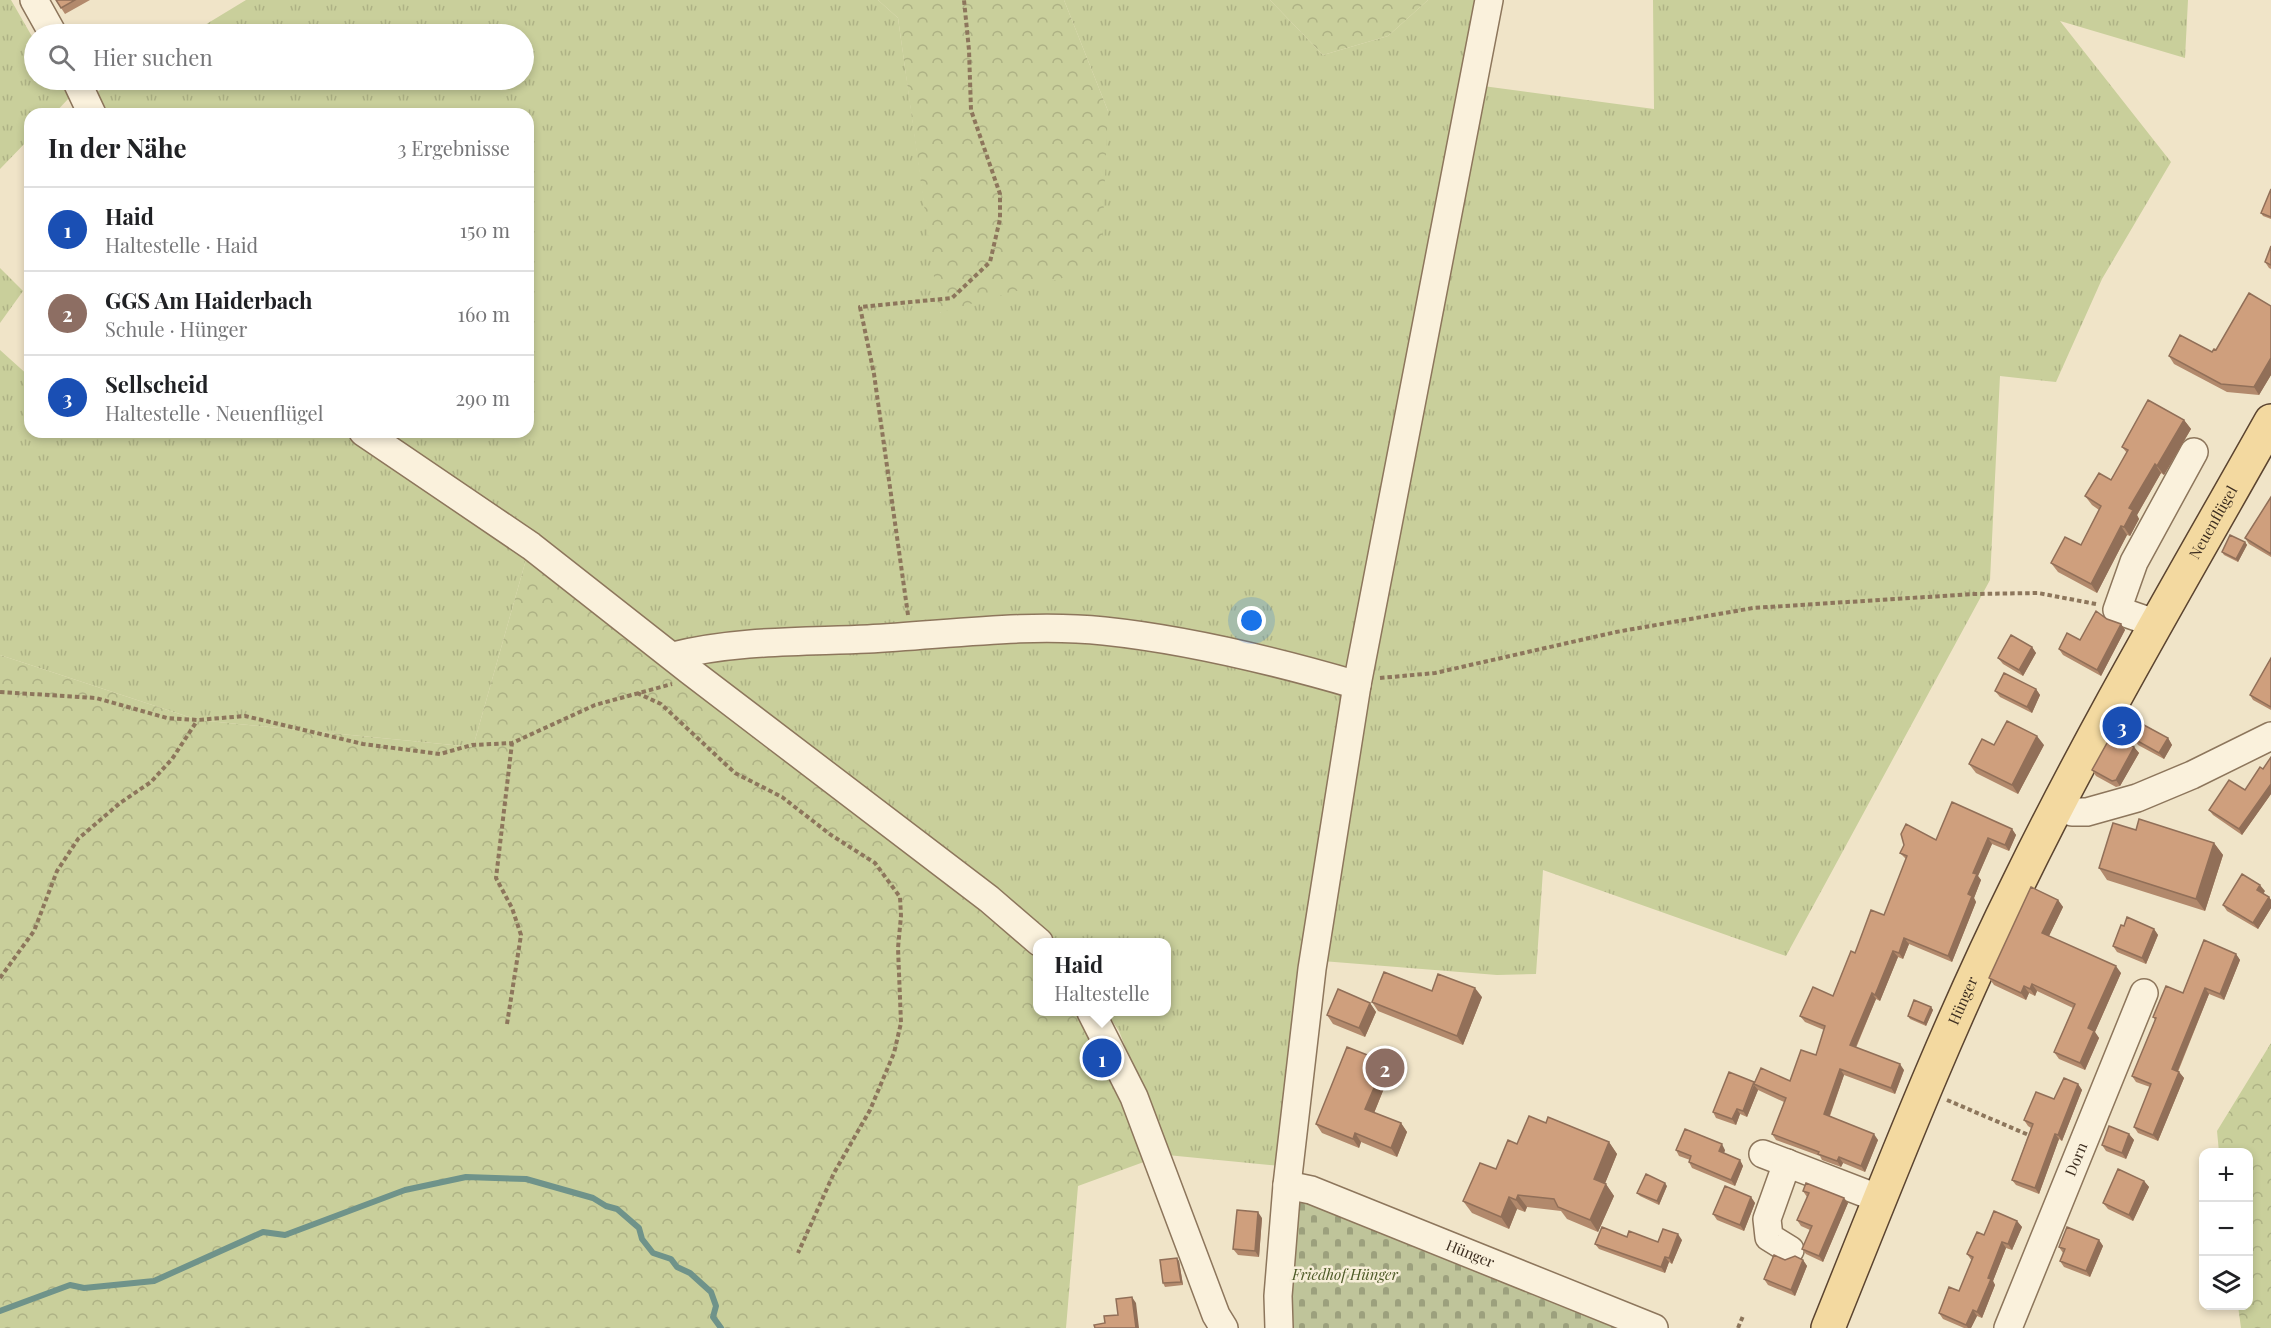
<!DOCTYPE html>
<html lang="de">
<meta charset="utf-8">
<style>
body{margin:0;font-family:"Playfair Display",serif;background:#f2f2f2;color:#202124}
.controls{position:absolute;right:18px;bottom:18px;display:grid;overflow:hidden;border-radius:12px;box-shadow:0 3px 9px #0003}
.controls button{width:54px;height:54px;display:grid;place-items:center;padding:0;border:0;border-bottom:2px solid #e0e0e0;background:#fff;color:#202124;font:30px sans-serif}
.you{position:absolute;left:1252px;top:621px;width:21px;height:21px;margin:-15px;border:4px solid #fff;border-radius:50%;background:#1a73e8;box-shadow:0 0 0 9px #1a73e833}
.badge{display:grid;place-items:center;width:39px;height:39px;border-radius:50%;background:#1a73e8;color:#fff;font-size:20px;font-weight:700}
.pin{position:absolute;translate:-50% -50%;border:3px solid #fff;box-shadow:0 2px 6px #0006}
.popup{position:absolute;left:1033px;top:938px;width:138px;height:78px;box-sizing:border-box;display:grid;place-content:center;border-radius:12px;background:#fff;filter:drop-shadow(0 2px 4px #0005);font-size:20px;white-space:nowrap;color:#757577}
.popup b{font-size:22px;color:#202124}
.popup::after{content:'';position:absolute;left:50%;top:100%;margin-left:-12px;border:12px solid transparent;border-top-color:#fff}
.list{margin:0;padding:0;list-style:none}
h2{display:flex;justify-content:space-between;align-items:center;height:78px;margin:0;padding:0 24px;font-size:26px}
h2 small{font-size:20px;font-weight:400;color:#757577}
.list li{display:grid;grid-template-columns:39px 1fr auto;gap:18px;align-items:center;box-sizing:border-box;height:84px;padding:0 24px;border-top:2px solid #e0e0e0}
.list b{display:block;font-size:22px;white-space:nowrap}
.list p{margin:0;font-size:20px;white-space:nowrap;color:#757577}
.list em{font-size:20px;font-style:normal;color:#757577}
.icon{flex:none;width:33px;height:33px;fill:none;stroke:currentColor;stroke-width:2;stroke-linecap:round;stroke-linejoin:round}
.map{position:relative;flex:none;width:2271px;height:1328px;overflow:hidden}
.search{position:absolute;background:#fff;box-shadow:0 3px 9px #0003;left:24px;top:24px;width:510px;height:66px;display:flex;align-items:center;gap:15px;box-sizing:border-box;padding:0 21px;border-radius:33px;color:#757577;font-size:22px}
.panel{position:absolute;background:#fff;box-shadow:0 3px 9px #0003;left:24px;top:108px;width:510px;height:330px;border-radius:18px}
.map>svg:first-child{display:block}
.grass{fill:url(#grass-tufts)}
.forest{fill:url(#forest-crowns)}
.cemetery{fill:url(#cemetery-stones)}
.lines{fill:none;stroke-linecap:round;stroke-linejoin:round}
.stream{stroke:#6f938a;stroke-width:6}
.minor-casing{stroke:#8d765c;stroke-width:30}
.major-casing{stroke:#5b4430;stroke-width:36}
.path{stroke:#8d765c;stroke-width:4;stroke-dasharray:4.5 3;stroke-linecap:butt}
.minor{stroke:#faf1dc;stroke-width:27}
.major{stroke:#f3d9a0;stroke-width:33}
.wall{fill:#b2896c}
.shaded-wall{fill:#916f58}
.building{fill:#cf9f7d;stroke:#916f58;stroke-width:1.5}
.labels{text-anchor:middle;stroke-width:5;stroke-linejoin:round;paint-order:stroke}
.street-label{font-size:15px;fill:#3d2e20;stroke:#f7eed8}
.park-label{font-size:15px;font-style:italic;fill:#4d5a26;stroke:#f7eed8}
</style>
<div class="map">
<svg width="2271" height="1328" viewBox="0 0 2271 1328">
<defs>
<pattern id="grass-tufts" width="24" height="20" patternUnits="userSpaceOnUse" patternTransform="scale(1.5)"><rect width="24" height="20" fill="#c9cf9b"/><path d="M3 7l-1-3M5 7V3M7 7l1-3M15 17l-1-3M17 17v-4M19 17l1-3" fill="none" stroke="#aeb285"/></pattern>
<pattern id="forest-crowns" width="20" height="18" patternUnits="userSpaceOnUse" patternTransform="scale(1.5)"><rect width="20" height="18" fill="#c9cf9b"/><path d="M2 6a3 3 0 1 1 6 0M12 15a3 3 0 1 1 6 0" fill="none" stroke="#aeb285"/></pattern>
<pattern id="cemetery-stones" width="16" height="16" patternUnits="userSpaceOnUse" patternTransform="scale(1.5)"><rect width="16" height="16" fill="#bfc49a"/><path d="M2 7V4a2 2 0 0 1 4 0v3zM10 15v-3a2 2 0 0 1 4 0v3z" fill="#9ca07d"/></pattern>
</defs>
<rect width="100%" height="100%" fill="#f0e4c8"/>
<path class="grass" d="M0,0H11L34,40V80H58L69,98L54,114H30V138L0,169Z
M246,0H878L898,18L940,313L1108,111L1064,0H1270L1323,55L1388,36L1428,0H1479L1280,1166L1167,1155L1119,1031L1106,1012H1166V942H1057L979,877L381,432H528V114H108L97,92L117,80H524V34H190Z
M1653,0H2188L2185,58L2060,21L2171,162L2102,279L2056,382L2000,376L1990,580L1786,956L1543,870L1536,974L1497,975L1322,961L1372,666L1483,86L1654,109Z
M0,268L23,291L0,323Z
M0,350L30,377V432H346L524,553L527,556L473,747L198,720L0,655Z"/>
<path class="forest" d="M878,0H1064L1108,111L1101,267L939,313L898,18Z
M1270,0H1428L1388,36L1323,55Z
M527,556L1026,942L1037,955L1038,1012H1078L1152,1159L1078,1186L1066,1328H0V655L198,720L473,747Z
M2271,1043V1328H2241L2238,1306H2248V1152H2219L2217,1131Z"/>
<path class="cemetery" d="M1307,1200L1622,1328H1291L1290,1295L1298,1202Z"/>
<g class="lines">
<path class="stream" d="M0,1311L70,1285L84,1288L154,1281L263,1232L285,1235L405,1190L466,1177L526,1179L593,1198L606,1206L617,1209L639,1228L642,1239L653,1253L671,1259L677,1267L690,1273L711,1292L716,1306L713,1317L721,1328"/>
<defs>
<g id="minor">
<path d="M34,0L53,34"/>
<path d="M76,80L92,114"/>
<path d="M363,432L531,546L690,671L989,899L1039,942"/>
<path d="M2157,624L2117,610L2134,562L2194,452"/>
<path d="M673,656C736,640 803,642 868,639C946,635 1026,623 1104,631C1190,640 1275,661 1357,685"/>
<path d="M2057,807L2072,812H2087L2137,798L2192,775L2271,736"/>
<path d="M1091,1012L1134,1097L1216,1315L1224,1328"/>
<path d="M1763,1154L1880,1199"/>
<path d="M1787,1163L1767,1219L1769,1237L1790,1250"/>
<path id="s1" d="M1287,1185L1311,1190L1654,1328"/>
<path d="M1279,1328L1278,1296L1287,1185L1312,969L1357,685L1489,0"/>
<path id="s2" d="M2008,1328L2144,993"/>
</g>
<g id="major">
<path id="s3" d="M1828,1328C1888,1179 1946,1029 2018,884C2095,726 2185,574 2271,421"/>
</g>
</defs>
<use href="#minor" class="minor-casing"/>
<use href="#major" class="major-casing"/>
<path class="path" d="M908,615L874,374L860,307L952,298L990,262L1000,219V194L971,110L969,50L964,0
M1380,678L1435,673L1616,632L1753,608L1974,594L2038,593L2096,604
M0,692L96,698L167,718L198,720L245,716L363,744L440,754L472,745L512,743L595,705L672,684
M637,693L661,704L735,773L782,797L831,835L875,863L900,897L901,916L898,948L901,1023L894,1053L870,1110L834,1173L798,1253
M0,978L34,931L57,871L78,839L120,803L151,782L172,759L197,721
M507,1024L521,935L512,908L496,878L512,743
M1947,1100L2031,1136
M1738,1328L1743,1316"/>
<use href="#minor" class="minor"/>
<use href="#major" class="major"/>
</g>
<path class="wall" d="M56,0H90L65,14Z
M2271,189V219L2263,216L2261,213Z
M2271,246V269L2269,268L2265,262Z
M2271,306V375L2259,395L2227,392L2174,364L2169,356L2212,352Z
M2184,420L2191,429L2164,475L2161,473L2137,515L2139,519L2130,536L2127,535L2097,593L2058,572L2051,563L2081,545L2099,510L2092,505L2085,496L2111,480L2127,453L2122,447Z
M2271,497V557L2249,544L2245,538Z
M2245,542L2247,545L2238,562L2224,555L2222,552Z
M2107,619L2121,624L2125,630L2101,676L2063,655L2059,649L2080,640Z
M2032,647L2036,653L2023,676L2003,664L1998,658Z
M2271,658V710L2253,700L2250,695Z
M2036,689L2040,695L2032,713L2000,697L1995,691Z
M2168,738L2172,745L2164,759L2138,745L2134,739Z
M1994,745H2044L2018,794L1976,773L1969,764Z
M2134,747L2139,753L2120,786L2116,787L2096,776L2092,770Z
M2271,757V794L2242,835L2213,815L2209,810L2245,790L2263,769Z
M2012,829L2016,835L2009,851L1992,844L1978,876L1981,880L1974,898L1976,902L1952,962L1909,944L1903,959L1898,957L1880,1001L1876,999L1856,1048L1904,1070L1895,1094L1844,1075L1830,1116L1878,1140L1865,1172L1843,1163L1841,1167L1822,1160L1820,1156L1776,1140L1772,1134L1784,1102L1758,1090L1747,1117L1740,1114L1736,1125L1716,1118L1713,1112L1754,1082L1790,1081L1816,1055L1824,1030L1805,1022L1800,1016L1833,996L1855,953L1884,915L1906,859L1900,853L1936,840Z
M2136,830L2214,843L2223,855L2205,911L2107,880L2099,868Z
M2265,891L2263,893L2269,897L2271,900V908L2258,929L2227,911L2223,905Z
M2058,900L2063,907L2049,936L2121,973L2095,1032L2099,1038L2085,1070L2059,1059L2054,1052L2073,1008L2037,991L2035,996L2029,993L2026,1000L1994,985L1989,978Z
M2154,929L2158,935L2146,964L2117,952L2113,946Z
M2236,954L2240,960L2224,1000L2209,994L2178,1072H2179L2184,1078L2158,1141L2138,1133L2134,1127L2150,1087L2136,1082L2132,1076L2155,1020L2153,1017L2183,993Z
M1432,991L1482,997L1463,1045L1378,1011L1372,1002Z
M1370,1003L1376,1012L1365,1037L1333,1024L1327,1015Z
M1931,1007L1933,1010L1926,1026L1910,1019L1908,1016Z
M1391,1071L1374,1113L1401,1123L1407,1132L1397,1157L1361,1142L1359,1148L1322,1133L1316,1124Z
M2078,1084L2082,1090L2062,1141L2059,1139L2039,1194L2016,1185L2012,1180L2031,1128L2028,1126L2024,1120L2054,1099Z
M1546,1123L1609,1142L1617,1154L1605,1183L1614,1196L1598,1232L1567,1219L1561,1211L1527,1207L1525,1212L1517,1209L1509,1229L1472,1213L1463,1201L1496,1169L1517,1144Z
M2129,1134L2134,1140L2126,1159L2106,1151L2102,1145Z
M1676,1150H1725L1724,1153L1740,1160L1743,1166L1735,1186L1692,1168L1689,1162L1690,1160L1679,1156Z
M2144,1181L2149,1187L2133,1221L2108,1209L2103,1203Z
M1667,1186L1659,1205L1640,1196L1637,1193Z
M1803,1191L1844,1198L1848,1203L1823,1262L1806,1254L1802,1249L1810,1230L1801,1226L1797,1220L1807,1197Z
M1751,1197L1755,1203L1744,1231L1717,1220L1713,1214Z
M1262,1218L1259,1257L1238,1255L1233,1249Z
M2017,1221L2022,1227L2012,1250L2006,1248L1993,1281L1995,1285L1982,1318L1977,1316L1971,1328H1964L1943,1319L1939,1313L1959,1291L1972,1261L1967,1254Z
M1627,1237L1658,1242L1682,1240L1672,1264L1669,1262L1665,1273L1599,1249L1595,1244Z
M2099,1240L2103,1246L2090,1277L2064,1267L2060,1261L2063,1253L2059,1247Z
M1803,1260L1807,1266L1795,1296L1768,1285L1764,1279Z
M1179,1261L1183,1285L1165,1287L1163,1283Z"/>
<path class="shaded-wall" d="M2271,358V375L2259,395L2254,387Z
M2184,420L2191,429L2164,475L2157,466Z
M2155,464L2161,473L2137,515L2139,519L2130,536L2124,527L2129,508Z
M2121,526L2127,535L2097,593L2091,584Z
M2245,542L2247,545L2238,562L2236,559Z
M2121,624L2125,630L2101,676L2097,670Z
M2032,647L2036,653L2023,676L2019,670Z
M2036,689L2040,695L2032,713L2027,707Z
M2037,736L2044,745L2018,794L2012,785Z
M2168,738L2172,745L2164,759L2159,753Z
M2134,747L2139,753L2120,786L2116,780Z
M2271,784V794L2242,835L2239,829Z
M2012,829L2016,835L2009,851L2005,845Z
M1988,838L1992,844L1978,876L1981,880L1974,898L1976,902L1952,962L1948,956L1973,873Z
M2214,843L2223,855L2205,911L2196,899Z
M2260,885L2265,891L2262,896L2257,890Z
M2269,897L2271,900V908L2258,929L2253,923Z
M2058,900L2063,907L2047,940L2042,933Z
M2154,929L2158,935L2146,964L2142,958Z
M1904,938L1909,944L1903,959L1899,953Z
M1893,951L1898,957L1880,1001L1875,995Z
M2236,954L2240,960L2224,1000L2220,994Z
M2116,966L2121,973L2095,1032L2099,1038L2085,1070L2080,1063L2088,1028Z
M2032,984L2037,991L2035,996L2030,989Z
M2024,986L2029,993L2026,1000L2021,993Z
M1475,988L1482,997L1463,1045L1457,1036Z
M2205,988L2209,994L2176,1075L2172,1069Z
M1872,993L1876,999L1854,1051L1850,1045Z
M1370,1003L1376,1012L1365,1037L1359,1028Z
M1931,1007L1933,1010L1926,1026L1924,1023Z
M1385,1062L1391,1071L1372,1118L1365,1109Z
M1900,1064L1904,1070L1895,1094L1891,1088Z
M1840,1069L1844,1075L1828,1120L1824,1114Z
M2179,1072L2184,1078L2158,1141L2153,1135Z
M2078,1084L2082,1090L2062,1141L2058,1135Z
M1754,1085L1758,1090L1747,1117L1743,1111Z
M1737,1109L1740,1114L1736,1125L1732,1119Z
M1401,1123L1407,1132L1397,1157L1391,1148Z
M1355,1133L1361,1142L1359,1148L1353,1139Z
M1874,1134L1878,1140L1865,1172L1861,1166Z
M2055,1134L2059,1139L2039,1194L2035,1188Z
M2129,1134L2134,1140L2126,1159L2122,1153Z
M1609,1142L1617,1154L1602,1191L1594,1179Z
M1722,1144L1725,1150L1723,1156L1719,1151Z
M1839,1157L1843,1163L1841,1167L1837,1161Z
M1740,1160L1743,1166L1735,1186L1731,1180Z
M2144,1181L2149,1187L2133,1221L2129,1215Z
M1665,1183L1667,1186L1659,1205L1657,1201Z
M1606,1184L1614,1196L1598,1232L1590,1220Z
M1518,1195L1527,1207L1525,1212L1516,1200Z
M1509,1197L1517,1209L1509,1229L1501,1217Z
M1751,1197L1755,1203L1744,1231L1740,1225Z
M1844,1198L1848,1203L1823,1262L1819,1256Z
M1258,1212L1262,1218L1259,1257L1255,1251Z
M2017,1221L2022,1227L2012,1250L2008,1244Z
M1678,1234L1682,1240L1672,1264L1669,1258Z
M2099,1240L2103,1246L2090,1277L2086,1271Z
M2002,1242L2006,1248L1993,1281L1995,1285L1982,1318L1977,1312L1988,1278Z
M1665,1257L1669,1262L1665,1273L1661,1267Z
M1177,1258L1179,1261L1183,1285L1181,1282Z
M1803,1260L1807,1266L1795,1296L1791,1290Z
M1132,1297L1136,1303L1139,1328H1136Z
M1973,1310L1977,1316L1971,1328H1968L1966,1325Z"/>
<path class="building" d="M56,0H75L61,8Z
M2271,189V217L2261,213Z
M2271,246V265L2265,262Z
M2249,293L2271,306V358L2254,387L2221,384L2169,356L2180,335L2212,352L2214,349L2216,350Z
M2148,400L2184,420L2157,466L2155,464L2129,508L2133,510L2124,527L2121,526L2091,584L2051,563L2065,537L2081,545L2101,506L2085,496L2099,473L2111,480L2128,450L2122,447Z
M2271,497V554L2245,538Z
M2230,535L2245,542L2236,559L2222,552Z
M2096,611L2107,619L2121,624L2097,670L2059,649L2067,633L2080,640Z
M2011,635L2032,647L2019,670L1998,658Z
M2271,658V707L2250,695Z
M2004,673L2036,689L2027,707L1995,691Z
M2007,721L2037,736L2012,785L1969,764L1982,739L1994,745Z
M2142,724L2168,738L2159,753L2134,739Z
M2112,734L2134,747L2116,780L2112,781L2092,770Z
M2271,757V784L2239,829L2209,810L2229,780L2245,790L2260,767L2263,769Z
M1952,802L2012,829L2005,845L1988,838L1973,873L1977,874L1968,894L1972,896L1948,956L1904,938L1899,953L1893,951L1875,995L1872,993L1850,1045L1900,1064L1891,1088L1840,1069L1824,1114L1874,1134L1861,1166L1839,1157L1837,1161L1818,1154L1819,1152L1772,1134L1786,1098L1754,1084L1761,1068L1790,1081L1801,1050L1816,1055L1825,1026L1800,1016L1813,987L1833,996L1851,951L1855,953L1871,910L1884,915L1907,856L1900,853L1904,845L1901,834L1906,824L1936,840Z
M2139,819L2214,843L2196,899L2099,868L2113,823L2136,830Z
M2242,874L2260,885L2257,890L2269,897L2253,923L2223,905Z
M2031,887L2058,900L2042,933L2116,966L2088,1028L2094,1031L2080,1063L2054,1052L2075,1004L2032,984L2030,989L2024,986L2021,993L1989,978Z
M2127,917L2154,929L2142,958L2113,946L2121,925L2124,926Z
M2204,940L2236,954L2220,994L2205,988L2172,1069L2179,1072L2153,1135L2134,1127L2151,1084L2132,1076L2156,1018L2153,1017L2166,986L2183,993Z
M1384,972L1432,991L1438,974L1475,988L1457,1036L1372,1002Z
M1338,989L1370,1003L1359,1028L1327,1015Z
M1914,1000L1931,1007L1924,1023L1908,1016Z
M1347,1047L1385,1062L1365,1109L1401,1123L1391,1148L1355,1133L1353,1139L1316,1124Z
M1729,1072L1754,1082L1743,1111L1737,1109L1732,1119L1713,1112Z
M2064,1078L2078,1084L2058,1135L2055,1134L2035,1188L2012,1180L2033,1124L2024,1120L2036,1092L2054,1099Z
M1529,1116L1546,1123L1548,1117L1609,1142L1594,1179L1606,1184L1590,1220L1558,1207L1554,1199L1518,1195L1516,1200L1509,1197L1501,1217L1463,1201L1480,1163L1496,1169L1508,1140L1517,1144Z
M2109,1126L2129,1134L2122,1153L2102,1145Z
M1685,1129L1722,1144L1719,1151L1740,1160L1731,1180L1689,1162L1691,1156L1676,1150Z
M2118,1169L2144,1181L2129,1215L2103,1203Z
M1646,1174L1665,1183L1657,1201L1637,1193Z
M1806,1183L1844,1198L1819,1256L1802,1249L1812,1226L1797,1220L1809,1193L1803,1191Z
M1725,1186L1751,1197L1740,1225L1713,1214Z
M1237,1210L1258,1212L1255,1251L1233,1249Z
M1994,1211L2017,1221L2008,1244L2002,1242L1988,1278L1991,1279L1977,1312L1973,1310L1966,1325L1939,1313L1949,1287L1959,1291L1973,1257L1967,1254L1977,1232L1984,1235Z
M1602,1227L1627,1237L1629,1231L1658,1242L1663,1229L1678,1234L1669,1258L1665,1257L1661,1267L1595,1244Z
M2067,1227L2099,1240L2086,1271L2060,1261L2065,1249L2059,1247Z
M1774,1255L1785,1260L1795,1256L1803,1260L1791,1290L1764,1279Z
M1177,1258L1181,1282L1163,1283L1160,1260Z
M1132,1297L1136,1328H1095L1094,1325L1105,1323L1104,1316L1118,1315L1116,1299Z"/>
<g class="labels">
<g class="street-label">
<text dy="5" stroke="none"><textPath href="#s3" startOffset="894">Neuenflügel</textPath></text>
<text dy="5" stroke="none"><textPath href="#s3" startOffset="354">Hünger</textPath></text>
<text dy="5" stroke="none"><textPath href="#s2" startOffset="182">Dorn</textPath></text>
<text dy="5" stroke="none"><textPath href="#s1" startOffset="196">Hünger</textPath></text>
</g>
<g class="park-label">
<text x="1345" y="1280">Friedhof Hünger</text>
</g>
</g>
</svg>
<div class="controls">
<button>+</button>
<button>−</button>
<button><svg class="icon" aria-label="layers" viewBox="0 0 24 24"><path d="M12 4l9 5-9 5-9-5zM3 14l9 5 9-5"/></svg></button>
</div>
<div class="you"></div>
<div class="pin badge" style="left:1102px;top:1058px;background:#1a4fb4">1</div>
<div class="popup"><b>Haid</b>Haltestelle</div>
<div class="pin badge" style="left:1385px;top:1068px;background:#8d6e63">2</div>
<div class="pin badge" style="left:2122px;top:726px;background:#1a4fb4">3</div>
<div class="search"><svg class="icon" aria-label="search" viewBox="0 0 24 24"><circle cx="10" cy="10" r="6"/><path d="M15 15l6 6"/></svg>Hier suchen</div>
<section class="panel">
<h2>In der Nähe<small>3 Ergebnisse</small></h2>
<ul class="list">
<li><span class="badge" style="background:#1a4fb4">1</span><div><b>Haid</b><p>Haltestelle · Haid</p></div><em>150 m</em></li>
<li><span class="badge" style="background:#8d6e63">2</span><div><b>GGS Am Haiderbach</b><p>Schule · Hünger</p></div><em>160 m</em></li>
<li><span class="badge" style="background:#1a4fb4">3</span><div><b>Sellscheid</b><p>Haltestelle · Neuenflügel</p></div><em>290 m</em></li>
</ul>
</section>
</div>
